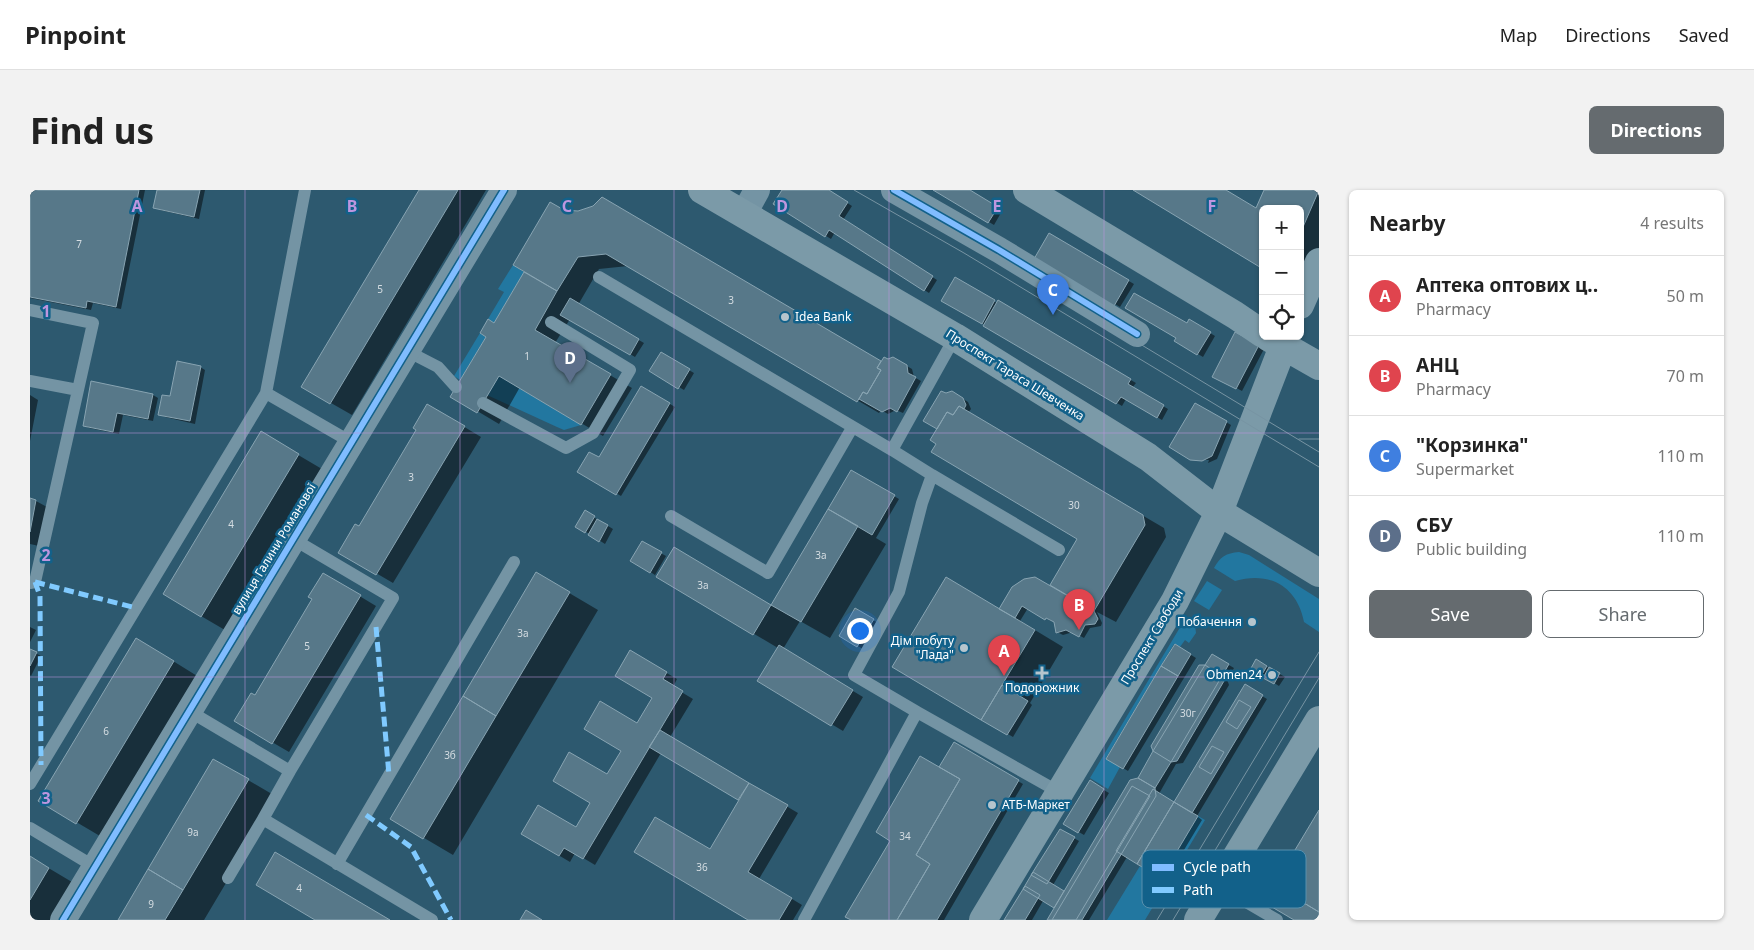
<!DOCTYPE html>
<meta charset="utf-8">
<style>
body{margin:0;font-family:"Noto Sans",sans-serif;background:#f2f2f2;color:#222}
.controls{position:absolute;right:15px;top:15px;display:grid;overflow:hidden;border-radius:8px;box-shadow:0 1px 4px #0004}
.controls button{width:45px;height:45px;display:grid;place-items:center;padding:0;border:0;border-bottom:1px solid #e0e0e0;background:#fff;color:#222;font:25px sans-serif}
.you{position:absolute;left:829px;top:440px;width:18px;height:18px;margin:-12px;border:4px solid #fff;border-radius:50%;background:#1a73e8;box-shadow:0 0 0 8px #1a73e833}
.badge{display:grid;place-items:center;width:32px;height:32px;border-radius:50%;background:#656b6f;color:#fff;font-size:16px;font-weight:700}
.pin{position:absolute;translate:-50% -41px;filter:drop-shadow(0 1px 2px #0008)}
.pin::after{content:'';position:absolute;top:26px;width:18px;height:15px;background:inherit;clip-path:polygon(0 0,100% 0,50% 100%)}
.list{margin:0;padding:0;list-style:none}
h2{display:flex;justify-content:space-between;align-items:center;height:65px;margin:0;padding:0 20px;font-size:21px}
h2 small{font-size:16px;font-weight:400;color:#767676}
.list li{display:grid;grid-template-columns:32px 1fr auto;gap:15px;align-items:center;box-sizing:border-box;height:80px;padding:0 20px;border-top:1px solid #e0e0e0}
.list b{display:block;font-size:19px;white-space:nowrap}
.list p{margin:0;font-size:16px;white-space:nowrap;color:#767676}
.list em{font-size:16px;font-style:normal;color:#767676}
.actions{display:flex;gap:10px;padding:15px 20px}
.actions a{flex:1;padding:11px 0;border:1px solid #656b6f;border-radius:8px;text-align:center;font-size:18px;color:#656b6f}
.actions .main{background:#656b6f;color:#fff}
.icon{flex:none;width:28px;height:28px;fill:none;stroke:currentColor;stroke-width:2;stroke-linecap:round;stroke-linejoin:round}
.map{position:relative;flex:none;width:1289px;height:730px;overflow:hidden;border-radius:8px}
header{display:flex;align-items:center;gap:30px;box-sizing:border-box;height:70px;padding:0 25px;background:#fff;border-bottom:1px solid #e0e0e0}
header strong{font-size:24px}
nav{display:flex;gap:28px;margin-inline-start:auto;font-size:18px}
.intro{display:flex;align-items:center;justify-content:space-between;box-sizing:border-box;height:120px;padding:0 30px}
h1{margin:0;font-size:35px}
.button{padding:12px 22px;border-radius:8px;background:#656b6f;color:#fff;font-size:18px;font-weight:700}
main{display:flex;gap:30px;padding:0 30px}
aside{flex:1;background:#fff;border-radius:8px;box-shadow:0 1px 4px #0004}
.map>svg:first-child{display:block}
.green{fill:#2277a0}
.shadow{fill:#0007}
.building{fill:#577889;stroke:#88a4b2}
.lines{fill:none;stroke-linecap:round;stroke-linejoin:round}
.lane{stroke:#7494a4;stroke-width:12}
.street{stroke:#7494a4;stroke-width:26}
.secondary{stroke:#7b9aa8;stroke-width:28}
.tram{stroke:#7794a3;stroke-width:1}
.quiet{stroke:#80caff;stroke-width:5;stroke-dasharray:10 5;stroke-linecap:butt}
.cycleway-casing{stroke:#12618a;stroke-width:9}
.cycleway{stroke:#80bcff;stroke-width:6}
.grid{fill:none;stroke:#bd96df;stroke-width:1;stroke-opacity:0.55}
.poi-dot{fill:#b6c5cd;stroke:#12618a;stroke-width:2}
.labels{text-anchor:middle;stroke-width:5;stroke-linejoin:round;paint-order:stroke}
.number-label{font-size:10px;fill:#d5dde2}
.poi-label{font-size:12px;fill:#fff;stroke:#12618a;text-anchor:end}
.street-label{font-size:12px;fill:#fff;stroke:#12618a}
.key{fill:#12618a;stroke:#5990ad;stroke-width:1}
.key-label{font-size:14px;fill:#fff}
.grid-label{font-size:16px;text-anchor:middle;font-weight:bold;fill:#bd96df;stroke:#12618a;stroke-width:5;stroke-linejoin:round;paint-order:stroke}
</style>
<header>
<strong>Pinpoint</strong>
<nav><a>Map</a><a>Directions</a><a>Saved</a></nav>
</header>
<div class="intro"><h1>Find us</h1><a class="button">Directions</a></div>
<main>
<div class="map">
<svg width="1289" height="730" viewBox="0 0 1289 730">
<rect width="100%" height="100%" fill="#2d596f"/>
<path class="green" d="M483,75L494,82L464,133L458,129L474,102L468,99Z
M450,143L456,147L430,190L424,186Z
M469,186L551,235L534,240L527,237L457,205Z
M1209,362L1219,365L1289,409V442L1274,432C1267,396 1239,381 1205,391L1184,378C1190,367 1196,363 1209,362Z
M1177,391L1192,400L1179,420L1164,411Z
M1155,429L1165,435L1166,443L1159,453L1155,450L1150,457L1144,454L1076,568L1090,577L1078,599L1060,588Z
M1168,626L1175,630L1115,730H1077L1110,676L1131,688Z"/>
<path class="shadow" d="M0,0H115L91,119L63,113L61,120L0,108Z
M128,0H175L169,29L130,20L125,17Z
M391,0H456L322,225L273,197Z
M754,0H797L822,16L813,30L907,90L899,103L805,42L801,49L745,14Z
M906,0H938L972,21L964,35Z
M1106,0H1193L1227,19L1235,0H1289V63L1270,90V19H1233V78Z
M573,8L852,173L863,168L882,179L884,187L891,191L873,223L866,220L858,224L851,220L849,223L598,76L569,79L548,115L614,153L605,167L540,129L525,153L602,198L573,246L490,197L469,234L422,206L534,21L548,22L563,17Z
M1020,45L1104,94L1090,117L1006,69Z
M925,89L1106,193L1102,198L1138,219L1132,230L1096,209L1092,216L913,110Z
M1160,131L1185,146L1173,167L1146,151Z
M1206,144L1234,159L1212,201L1184,186Z
M631,164L664,183L654,200L621,181Z
M170,177L175,180L165,234L135,227L130,224L141,208Z
M612,197L645,217L591,306L549,282L569,269Z
M922,202L938,212L941,219L938,223L1134,338L1136,347L1086,432L1067,422L1072,433L1071,436L1060,438L1054,448L1043,442L1033,445L1027,442L1025,431L1022,429L1021,431L998,418L990,431L1033,457L1000,513L1002,515L983,547L864,477L971,421L995,390L1062,422L1064,419L1049,348L908,253L909,238L916,204Z
M0,205L8,210L0,251Z
M123,205L128,208L123,231L93,225L89,244L59,238L54,235Z
M1166,214L1201,235L1187,269L1178,273L1166,272L1178,273L1179,270L1161,269Z
M398,215L451,247L363,393L310,362L330,338L388,240Z
M231,243L297,282L200,443L171,426Z
M822,282L869,309L846,348L856,354L800,448L770,431L753,459L833,507L813,541L728,490L748,458L628,387L673,375L742,416Z
M0,310L6,311L17,317L9,356L0,354Z
M555,322L583,339L575,354L547,336Z
M612,353L636,366L625,385L602,370Z
M293,384L346,416L259,562L206,531L225,507L284,409Z
M507,384L568,420L423,665L362,629Z
M826,420L848,433L833,459L810,446Z
M0,437L6,440L0,452Z
M1145,455L1166,468L1098,581L1077,568Z
M0,460L11,466L1,486L0,485Z
M601,462L647,489L643,497L663,509L640,547L768,623L729,689L772,715L763,730H721L680,660L710,610L631,563L565,675L545,663L540,672L493,644L546,639L623,508Z
M1182,465L1204,478L1197,489L1199,495L1153,573L1146,574L1130,602V605L1145,614L1215,496L1237,509L1167,626L1172,630L1136,690L1097,667L1059,730H1018L1026,718L1013,711L1002,730H976L1030,640L1049,651L1023,695L1035,702L1108,589Z
M135,466L172,489L75,649L9,610Z
M1227,471L1255,487L1249,496L1222,479Z
M924,554L993,594L914,730H823L922,585Z
M184,570L247,607L174,730H89Z
M1060,592L1079,603L1054,645L1035,634Z
M0,667L47,695L26,730H0Z"/>
<path class="building" d="M0,0H109L86,117L57,111L56,118L0,107Z
M127,0H170L164,27L123,18Z
M389,0H428L300,214L271,197Z
M752,0H799L818,12L809,26L903,86L894,101L799,40L795,47L743,14Z
M903,0H940L968,17L958,33Z
M1103,0H1196L1226,18L1234,0H1289L1270,44V19H1233V79Z
M572,7L851,171L847,178L851,180L837,204L833,202L827,212L576,64L548,67L527,101L483,75L520,12L534,20L548,21L563,16Z
M1019,43L1099,90L1084,116L1004,69Z
M494,82L527,101L505,140L581,184L551,235L469,186L447,223L420,207L456,147L450,143L458,129L464,133Z
M925,87L965,110L952,134L911,111Z
M1104,103L1157,133L1159,129L1181,142L1167,165L1144,151L1146,148L1095,118Z
M540,108L609,149L600,165L530,125Z
M968,110L1101,189L1098,194L1134,215L1127,228L1091,207L1086,214L953,136Z
M1205,142L1229,155L1206,199L1182,187Z
M631,162L660,179L648,199L619,181Z
M854,167L858,169L863,167L877,175L878,183L886,187L867,222L860,218L852,222L829,209L833,202L837,204L851,180L847,178Z
M147,171L171,176L160,231L128,225L132,205L140,206Z
M61,191L123,204L118,229L87,223L83,242L53,236Z
M611,196L640,213L586,305L547,282L559,262L569,267Z
M911,201L916,203L922,201L933,208L936,215L934,219L929,216L923,225L917,222L907,239L893,231Z
M1165,213L1197,231L1182,266L1172,271L1160,270L1139,257Z
M397,214L435,236L346,385L308,363L325,334L329,336L386,240L383,238Z
M929,216L1113,325L1115,335L1064,421L1020,395L1047,349L901,262L906,254L900,250L917,222L923,225Z
M231,241L269,264L171,427L133,404Z
M821,280L865,305L842,345L798,319Z
M0,308L6,310L0,342Z
M798,319L828,336L771,432L741,415Z
M555,320L565,326L555,343L545,337Z
M567,329L578,335L569,352L558,345Z
M612,351L632,362L620,383L600,371Z
M644,357L741,415L723,445L626,387Z
M506,382L540,402L466,526L433,506Z
M293,383L331,405L242,554L204,531L221,503L225,505L282,409L278,407Z
M916,387L1005,440L951,530L862,477Z
M1005,387L1064,421L1068,429L1065,434L1055,435L1049,447L1036,440L1026,443L1024,432L1016,428L1015,430L992,416L985,428L969,419L982,397L994,389Z
M825,418L844,429L827,457L809,446Z
M106,448L144,471L46,634L8,611Z
M1145,454L1161,464L1148,486L1131,476Z
M749,455L823,500L801,536L727,491Z
M0,459L7,462L0,476Z
M600,460L637,482L633,489L653,501L553,669L534,658L529,666L491,644L508,615L546,637L560,613L523,591L539,562L577,584L591,561L554,539L570,511L607,533L622,508L585,486Z
M1182,464L1199,474L1192,486L1194,491L1147,571L1141,572L1125,598L1108,588L1123,561L1121,556L1169,475H1175Z
M1226,469L1237,476L1231,486L1220,480Z
M1175,475L1192,486L1141,572L1123,561Z
M1131,476L1148,486L1093,579L1076,569Z
M1239,477L1250,483L1244,494L1233,488Z
M1215,494L1233,505L1162,623L1144,612Z
M972,495L998,511L977,545L951,530Z
M433,506L466,526L393,649L360,629Z
M1209,510L1221,517L1207,539L1196,532Z
M630,540L719,593L708,610L619,557Z
M924,552L989,590L907,730H867L900,674L886,665L930,589L909,577Z
M1182,556L1194,562L1181,584L1169,577Z
M890,566L930,589L886,665L900,674L867,730H821L815,727L860,651L846,642Z
M183,569L219,589L153,700L118,679Z
M1108,588L1125,598L1126,606L1052,730H1017L1100,590Z
M1060,590L1074,599L1048,643L1033,634Z
M719,593L758,615L718,682L762,708L749,730H718L604,662L625,627L680,659Z
M1102,596L1120,606L1046,730H1022Z
M1123,599L1144,612L1107,674L1086,661Z
M1144,612L1168,626L1131,688L1107,674Z
M1289,620V722L1244,695Z
M1030,639L1045,647L1017,694L1001,685Z
M245,662L267,675L360,730H285L226,695Z
M0,666L19,678L0,710Z
M1243,678L1252,683L1244,695L1289,722V730H1264L1225,707Z
M118,679L153,700L135,730H88Z
M1003,682L1034,701L1024,718L993,699Z
M995,696L1010,705L995,730H974Z
M496,720L512,730H490Z"/>
<g class="lines">
<path class="lane" d="M275,0L236,203L321,252
M569,87L862,260
M0,120L63,133L5,392L0,393
M377,161L408,177L426,197
M0,191L48,200
M453,213L536,258L563,243L600,180L521,132
M902,285L1029,360
M641,326L738,383L822,238
M159,521L260,581L233,629L402,730
M887,522L824,485L869,402L892,313L902,285L862,260L925,147
M260,581L363,408L263,349
M0,594L236,203
M0,638L65,677
M307,674L484,372
M198,688L233,629
M1189,696L1247,730
M774,730L887,522L1029,602"/>
<path class="street" d="M864,0L969,60L1107,144
M714,24L727,0
M33,730L474,0"/>
<path class="secondary" d="M672,0L925,147L1118,267L1189,322L1289,383
M997,0L1205,125L1233,144
M1270,115L1289,72
M1238,147L1289,176
M953,730L1145,411L1189,322L1257,146
M1168,730L1289,530"/>
<path class="tram" d="M824,0L934,63L1289,277
M851,0L941,52L1289,262
M1269,249H1289
M1127,730L1289,462
M1143,730L1289,488"/>
<path class="quiet" d="M5,392L10,406L11,575
M5,392L106,418
M346,437L359,585
M336,625L381,657L421,730"/>
<defs>
<path id="cycleway" d="M864,0L969,60L1107,144
M33,730L474,0"/>
</defs>
<use href="#cycleway" class="cycleway-casing"/>
<use href="#cycleway" class="cycleway"/>
</g>
<path class="grid" d="M215,0V730M430,0V730M644,0V730M859,0V730M1074,0V730M0,243H1289M0,487H1289"/>
<g class="poi-dot">
<circle cx="755" cy="127" r="5"/>
<circle cx="1222" cy="432" r="5"/>
<circle cx="934" cy="458" r="5"/>
<path d="M1009.5 475.5h5v5h5v5h-5v5h-5v-5h-5v-5h5z"/>
<circle cx="1242" cy="485" r="5"/>
<circle cx="962" cy="615" r="5"/>
</g>
<g class="labels">
<g class="number-label">
<text x="49" y="58">7</text>
<text x="350" y="103">5</text>
<text x="701" y="114">3</text>
<text x="497" y="170">1</text>
<text x="381" y="291">3</text>
<text x="1044" y="319">30</text>
<text x="201" y="338">4</text>
<text x="791" y="369">3а</text>
<text x="673" y="399">3а</text>
<text x="493" y="447">3а</text>
<text x="277" y="460">5</text>
<text x="1158" y="527">30г</text>
<text x="76" y="545">6</text>
<text x="420" y="569">3б</text>
<text x="163" y="646">9а</text>
<text x="875" y="650">34</text>
<text x="672" y="681">36</text>
<text x="269" y="702">4</text>
<text x="121" y="718">9</text>
</g>
<g class="poi-label">
<text x="765" y="131" text-anchor="start">Idea Bank</text>
<text x="1212" y="436">Побачення</text>
<text x="924" y="455">Дім побуту<tspan x="924" dy="14">"Лада"</tspan></text>
<text x="1232" y="489">Obmen24</text>
<text x="1012" y="502" text-anchor="middle">Подорожник</text>
<text x="972" y="619" text-anchor="start">АТБ-Маркет</text>
</g>
<g class="street-label">
<text transform="translate(985 185) rotate(32)" y="4">Проспект Тараса Шевченка</text>
<text transform="translate(244 359) rotate(-59)" y="4">вулиця Галини Романової</text>
<text transform="translate(1122 447) rotate(-59)" y="4">Проспект Свободи</text>
</g>
</g>
<rect x="1112" y="660" width="164" height="58" rx="8" class="key"/>
<rect x="1122" y="674" width="22" height="7" fill="#80bcff"/>
<rect x="1122" y="697" width="22" height="6" fill="#80caff"/>
<g class="key-label">
<text x="1153" y="682">Cycle path</text>
<text x="1153" y="705">Path</text>
</g>
<g class="grid-label">
<text x="107" y="22">A</text>
<text x="322" y="22">B</text>
<text x="537" y="22">C</text>
<text x="752" y="22">D</text>
<text x="967" y="22">E</text>
<text x="1182" y="22">F</text>
<text x="16" y="127">1</text>
<text x="16" y="371">2</text>
<text x="16" y="614">3</text>
</g>
</svg>
<div class="controls">
<button>+</button>
<button>−</button>
<button><svg class="icon" aria-label="locate" viewBox="0 0 24 24"><circle cx="12" cy="12" r="6"/><path d="M12 2v4M12 18v4M2 12h4M18 12h4"/></svg></button>
</div>
<div class="you"></div>
<div class="pin badge" style="left:974px;top:486px;background:#e0444e">A</div>
<div class="pin badge" style="left:1049px;top:440px;background:#e0444e">B</div>
<div class="pin badge" style="left:1023px;top:125px;background:#3f7fe0">C</div>
<div class="pin badge" style="left:540px;top:193px;background:#5c6f8a">D</div>
</div>
<aside>
<h2>Nearby<small>4 results</small></h2>
<ul class="list">
<li><span class="badge" style="background:#e0444e">A</span><div><b>Аптека оптових ц‥</b><p>Pharmacy</p></div><em>50 m</em></li>
<li><span class="badge" style="background:#e0444e">B</span><div><b>АНЦ</b><p>Pharmacy</p></div><em>70 m</em></li>
<li><span class="badge" style="background:#3f7fe0">C</span><div><b>&quot;Корзинка&quot;</b><p>Supermarket</p></div><em>110 m</em></li>
<li><span class="badge" style="background:#5c6f8a">D</span><div><b>СБУ</b><p>Public building</p></div><em>110 m</em></li>
</ul>
<div class="actions"><a class="main">Save</a><a>Share</a></div>
</aside>
</main>
